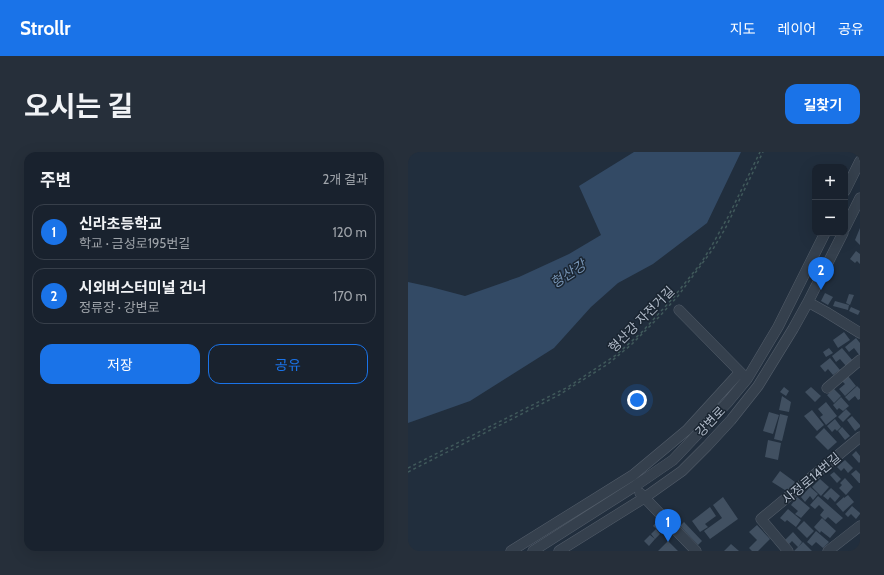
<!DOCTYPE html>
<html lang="ko">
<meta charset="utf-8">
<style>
body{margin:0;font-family:Cabin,"Noto Sans KR",sans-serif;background:#262f3a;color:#f1f3f6}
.controls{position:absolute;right:12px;top:12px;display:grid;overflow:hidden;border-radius:8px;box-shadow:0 4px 16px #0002}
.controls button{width:36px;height:36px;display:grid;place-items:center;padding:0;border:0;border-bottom:1px solid #373f4a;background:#19222e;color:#f1f3f6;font:20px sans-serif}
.you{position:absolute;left:229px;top:248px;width:14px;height:14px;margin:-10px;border:3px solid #fff;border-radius:50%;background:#1a73e8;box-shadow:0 0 0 6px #1a73e833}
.badge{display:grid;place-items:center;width:26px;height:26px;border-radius:50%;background:#1a73e8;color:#fff;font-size:13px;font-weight:700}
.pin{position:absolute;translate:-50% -33px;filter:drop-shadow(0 1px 2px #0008)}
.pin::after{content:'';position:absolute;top:21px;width:14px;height:12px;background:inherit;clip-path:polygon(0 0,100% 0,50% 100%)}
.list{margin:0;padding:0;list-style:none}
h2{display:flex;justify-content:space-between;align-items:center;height:52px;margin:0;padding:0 16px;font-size:17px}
h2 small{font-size:13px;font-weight:400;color:#9fa4aa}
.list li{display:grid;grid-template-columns:26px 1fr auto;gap:12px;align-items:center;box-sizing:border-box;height:56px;margin:0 8px 8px;padding:0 8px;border:1px solid #373f4a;border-radius:12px}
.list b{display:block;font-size:15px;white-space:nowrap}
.list p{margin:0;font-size:13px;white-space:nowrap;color:#9fa4aa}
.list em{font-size:13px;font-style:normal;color:#9fa4aa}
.actions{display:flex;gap:8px;padding:12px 16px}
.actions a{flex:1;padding:9px 0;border:1px solid #1a73e8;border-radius:12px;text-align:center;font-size:14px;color:#1a73e8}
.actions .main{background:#1a73e8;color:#fff}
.map{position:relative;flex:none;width:452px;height:399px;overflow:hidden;border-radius:12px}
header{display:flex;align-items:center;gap:24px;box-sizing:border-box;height:56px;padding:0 20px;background:#1a73e8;color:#fff}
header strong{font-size:19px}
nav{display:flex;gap:22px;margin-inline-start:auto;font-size:14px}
.intro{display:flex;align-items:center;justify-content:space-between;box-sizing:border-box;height:96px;padding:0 24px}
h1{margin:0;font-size:28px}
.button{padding:10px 18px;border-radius:12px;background:#1a73e8;color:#fff;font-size:14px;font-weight:700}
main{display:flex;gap:24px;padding:0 24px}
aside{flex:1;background:#19222e;border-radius:12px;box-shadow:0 4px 16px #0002}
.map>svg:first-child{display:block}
.water{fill:#334a65}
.building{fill:#415061}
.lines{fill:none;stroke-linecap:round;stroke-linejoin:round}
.minor-casing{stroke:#535d6a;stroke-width:11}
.path{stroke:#40595b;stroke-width:1.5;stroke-dasharray:3 3;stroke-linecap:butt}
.minor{stroke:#35404d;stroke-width:10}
.labels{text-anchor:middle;stroke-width:3;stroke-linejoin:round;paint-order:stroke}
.street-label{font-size:13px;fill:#b0bac8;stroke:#1a2531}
.water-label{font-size:14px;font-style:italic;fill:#7592b2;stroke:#1a2531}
</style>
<header>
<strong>Strollr</strong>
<nav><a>지도</a><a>레이어</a><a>공유</a></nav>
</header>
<div class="intro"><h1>오시는 길</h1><a class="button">길찾기</a></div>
<main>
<aside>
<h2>주변<small>2개 결과</small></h2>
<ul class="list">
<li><span class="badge">1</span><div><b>신라초등학교</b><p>학교 · 금성로195번길</p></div><em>120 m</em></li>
<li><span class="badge">2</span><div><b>시외버스터미널 건너</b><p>정류장 · 강변로</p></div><em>170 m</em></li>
</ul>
<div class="actions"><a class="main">저장</a><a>공유</a></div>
</aside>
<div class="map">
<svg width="452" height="399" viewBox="0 0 452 399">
<rect width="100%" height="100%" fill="#212e3d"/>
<path class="water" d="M226,0H333L299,71L245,112L210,131L183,155L146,196L62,249L0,271V130L23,135L57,144L111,125L161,102L193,83L171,34Z"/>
<path class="building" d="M452,76V93L447,88Z
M448,99L452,102V112L449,109L447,111L442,107Z
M417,141L425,145L420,153L413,149Z
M441,142L446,143L442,153L438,151Z
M427,149L441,153L440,158L425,154Z
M443,155L452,159L450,163L441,159Z
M436,180L442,188L430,196L425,188Z
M448,186L452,191V204L446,196L441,200L437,195Z
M421,196L425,201L418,205L415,200Z
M434,196L445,209L438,214L432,207L428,210L424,204Z
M422,206L432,218L425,223L420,217L417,220L412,214Z
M440,224L448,234L437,244L431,237L437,232L434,229Z
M449,234L452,237V247L450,248L447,244L441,249L437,245Z
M376,235L381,239L378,244L372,240Z
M403,235L413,244L407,250L397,240Z
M426,237L433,244L426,251L419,243Z
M374,244L383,250L381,260L371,258Z
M433,245L441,254L435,259L431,256L429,258L425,253Z
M418,250L429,264L418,273L412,265L415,263L410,257Z
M438,257L443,262L435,270L430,265Z
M404,258L416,273L409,279L396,264Z
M361,260L371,263L365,282L355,279Z
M372,262L380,264L374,289L366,287Z
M444,264L452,273V275L447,279L439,268Z
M427,267L433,275L429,279L427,277L424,280L419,274Z
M434,275L442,284L437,288L430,279Z
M416,276L429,290L420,298L407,285Z
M360,288L373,291L370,308L357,305Z
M448,299L452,304V310L451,311L444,303Z
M437,308L445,316L440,321L436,316L433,319L429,315Z
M448,318L452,322V331H451L443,322Z
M372,319L387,330L380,340L364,330Z
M426,320L433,327L429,331L422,323Z
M437,326L445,335L438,343L431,336L434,333L432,331Z
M412,327L421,335L413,344L404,335Z
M402,335L410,342L405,348L402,344L397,350L393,345Z
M423,336L432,344L427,350L422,345L420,348L415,344Z
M440,343L446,350L435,360L428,352L436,345V346Z
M410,344L435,366L428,372L420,365L417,368L412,363L416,358L411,353L407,357L402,353Z
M315,345L330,367L302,387L296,379L314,366L305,353Z
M389,345L402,356L393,366L387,362L390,359L383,353Z
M444,354L452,361V362L448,367L443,362L440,365L437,362Z
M302,355L308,364L297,372L300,375L292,380L284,369Z
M380,357L393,368L388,375L379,368L377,370L372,366Z
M414,366L428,379L422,386L413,379L412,381L406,375Z
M249,369L256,376L252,380L245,374Z
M396,369L406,379L399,386L389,376Z
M276,370L294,389L290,393L272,374Z
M349,373L362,387L350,399H344L341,396L349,388L341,380Z
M248,377L252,382L247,387L243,382Z
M408,379L421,390L415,396L408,390L404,394L399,390Z
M385,380L394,390L390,395L384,389L381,392L377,388Z
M242,383L247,387L241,394L236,389Z
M260,389L270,399H250Z
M395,390L404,399H386Z
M323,392L331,399H316Z"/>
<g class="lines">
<defs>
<path id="minor" d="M437,39L452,9
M437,76L452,46
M400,150L418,160L452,181
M271,158L337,225
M419,236L452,208
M232,341L288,399
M103,399L225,323L279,278L332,220
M125,399L227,334L265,308L319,251L339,227L370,175L417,81
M151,399L236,346L274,319L299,294L323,268L350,234L385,177L400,150L435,81
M380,399L353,367L452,285
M420,399L452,374"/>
</defs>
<use href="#minor" class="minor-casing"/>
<path class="path" d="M0,316L160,235L208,203L233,181L265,146L293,111L303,95L321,63L352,0
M0,320L151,243L200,212L224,192L251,165L270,144L305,97L317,77L355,0"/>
<use href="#minor" class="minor"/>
</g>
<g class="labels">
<g class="street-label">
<text transform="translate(233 167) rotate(-45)" y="5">형산강 자전거길</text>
<text transform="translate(302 269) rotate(-46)" y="5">강변로</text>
<text transform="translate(403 326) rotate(-40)" y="5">사정로14번길</text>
</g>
<g class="water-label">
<text transform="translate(160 122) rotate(-33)" y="5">형산강</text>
</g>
</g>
</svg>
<div class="controls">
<button>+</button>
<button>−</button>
</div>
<div class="you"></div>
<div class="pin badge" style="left:260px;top:390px">1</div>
<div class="pin badge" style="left:413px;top:138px">2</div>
</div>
</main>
